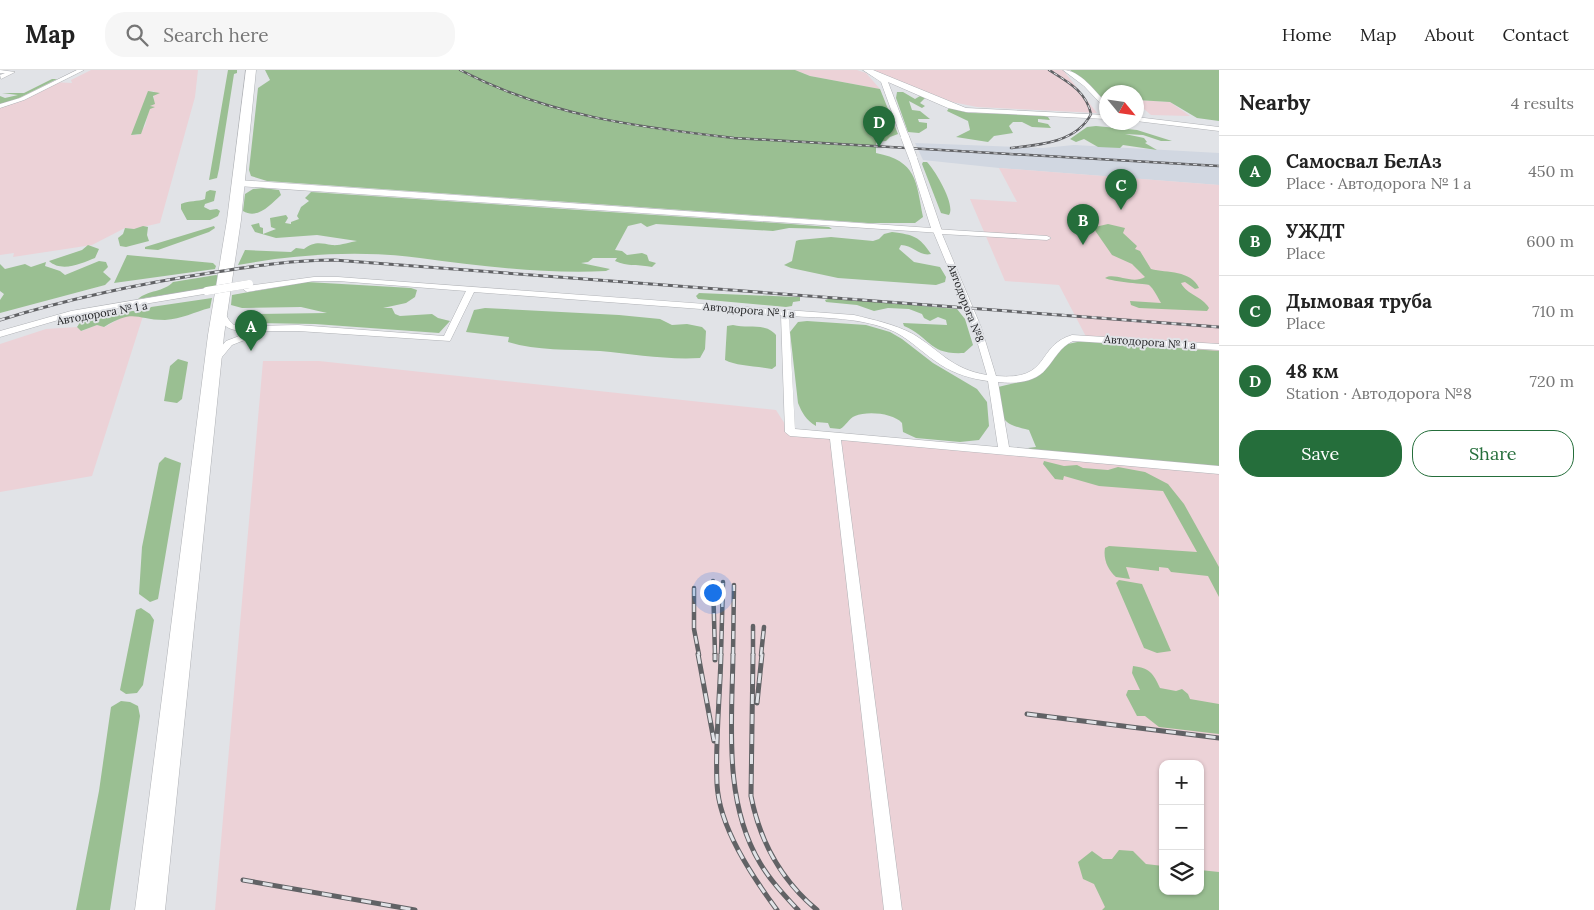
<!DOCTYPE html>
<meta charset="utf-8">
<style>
body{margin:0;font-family:Lora,serif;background:#f6f6f6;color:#222}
.controls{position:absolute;right:15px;bottom:15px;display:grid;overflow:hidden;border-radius:10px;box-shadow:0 1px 4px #0004}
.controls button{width:45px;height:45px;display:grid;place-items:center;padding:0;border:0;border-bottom:1px solid #e0e0e0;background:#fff;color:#222;font:25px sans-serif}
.compass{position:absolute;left:1099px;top:15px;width:45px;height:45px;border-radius:50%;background:#fff;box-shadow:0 1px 4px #0004;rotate:119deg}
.you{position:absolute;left:712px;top:522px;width:18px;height:18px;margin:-12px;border:4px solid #fff;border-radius:50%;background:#1a73e8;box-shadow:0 0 0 8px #1a73e833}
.badge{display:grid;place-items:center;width:32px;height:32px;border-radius:50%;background:#256e3b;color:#fff;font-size:16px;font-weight:700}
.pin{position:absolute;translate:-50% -41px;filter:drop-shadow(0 1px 2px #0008)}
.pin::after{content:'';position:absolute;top:26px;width:18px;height:15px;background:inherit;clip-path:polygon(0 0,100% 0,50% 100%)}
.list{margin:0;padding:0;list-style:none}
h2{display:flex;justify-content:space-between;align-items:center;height:65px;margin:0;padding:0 20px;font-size:21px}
h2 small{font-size:16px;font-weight:400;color:#767676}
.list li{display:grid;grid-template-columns:32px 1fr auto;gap:15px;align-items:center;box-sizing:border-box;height:70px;padding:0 20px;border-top:1px solid #e0e0e0}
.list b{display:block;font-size:19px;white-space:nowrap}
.list p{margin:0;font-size:16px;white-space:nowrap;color:#767676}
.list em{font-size:16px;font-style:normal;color:#767676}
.actions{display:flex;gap:10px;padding:15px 20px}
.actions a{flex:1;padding:11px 0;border:1px solid #256e3b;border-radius:20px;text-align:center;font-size:18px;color:#256e3b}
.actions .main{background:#256e3b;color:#fff}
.icon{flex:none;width:28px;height:28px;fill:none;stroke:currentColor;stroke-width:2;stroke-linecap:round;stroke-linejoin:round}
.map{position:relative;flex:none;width:1219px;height:840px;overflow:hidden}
header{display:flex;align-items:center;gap:30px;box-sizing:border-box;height:70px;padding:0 25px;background:#fff;border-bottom:1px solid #e0e0e0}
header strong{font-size:24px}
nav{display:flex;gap:28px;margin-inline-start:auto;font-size:18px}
.search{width:350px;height:45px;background:#f6f6f6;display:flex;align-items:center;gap:12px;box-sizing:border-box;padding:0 18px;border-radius:20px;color:#767676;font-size:19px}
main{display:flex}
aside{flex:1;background:#fff}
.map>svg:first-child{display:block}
.built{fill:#d1d7e1}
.industrial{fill:#ecd2d7;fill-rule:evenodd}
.green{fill:#9abf92}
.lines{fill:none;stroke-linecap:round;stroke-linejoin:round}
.street-casing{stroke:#b0b2b6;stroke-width:1}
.secondary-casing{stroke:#b0b2b6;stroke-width:1}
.highway-casing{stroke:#b0b2b6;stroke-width:1}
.street{fill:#fff;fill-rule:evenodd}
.secondary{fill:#fff;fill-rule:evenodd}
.highway{fill:#fff;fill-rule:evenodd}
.rail-far3-casing{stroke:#616265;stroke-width:2.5}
.rail-far2-casing{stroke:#616265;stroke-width:3}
.rail-far1-casing{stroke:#616265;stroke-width:4.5}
.rail-casing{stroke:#616265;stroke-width:5}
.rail-far3{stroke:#e1e3e7;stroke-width:1;stroke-dasharray:4;stroke-linecap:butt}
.rail-far2{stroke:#e1e3e7;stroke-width:2;stroke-dasharray:5;stroke-linecap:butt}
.rail-far1{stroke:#e1e3e7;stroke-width:2.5;stroke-dasharray:8;stroke-linecap:butt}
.rail{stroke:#e1e3e7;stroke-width:3;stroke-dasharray:10;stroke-linecap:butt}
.street-bridge-casing{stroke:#b0b2b6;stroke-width:8;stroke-linecap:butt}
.secondary-bridge-casing{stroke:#b0b2b6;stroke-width:9;stroke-linecap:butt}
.street-bridge{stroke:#fff;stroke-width:8}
.secondary-bridge{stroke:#fff;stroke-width:8}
.labels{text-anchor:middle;stroke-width:4;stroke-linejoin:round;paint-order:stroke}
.far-street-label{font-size:11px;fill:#232426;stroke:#e1e3e7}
</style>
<header>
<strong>Map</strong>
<div class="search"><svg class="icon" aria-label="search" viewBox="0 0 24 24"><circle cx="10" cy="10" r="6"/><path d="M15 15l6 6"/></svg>Search here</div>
<nav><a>Home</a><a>Map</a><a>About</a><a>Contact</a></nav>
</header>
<main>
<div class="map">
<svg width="1219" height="840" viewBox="0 0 1219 840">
<rect width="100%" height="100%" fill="#e1e3e7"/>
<path class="built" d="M915,73L1043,78L1074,75L1219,83V115L999,98L923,90Z"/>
<path class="industrial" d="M91,0H198L195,27L160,153L134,159L125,158L92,175L13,187L14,183L0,185V34L11,32L52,12L72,13L71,10ZM154,21V30L150,36L145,56L138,65H132L148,22Z
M795,0H857L866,3L880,19L810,6Z
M870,0H1063L1097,43L977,37L952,32Z
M1136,30L1170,32L1190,46L1151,45L1137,33Z
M999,98L1219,115V290L1093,280L1059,215L1005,211L970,129L1017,132Z
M124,246H143L92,406L0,422V274L46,259L77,257L82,261L97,255L105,257Z
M263,291H319L776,340L790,362L1219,398V840H215ZM1163,694H1200V821H1163Z"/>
<path class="green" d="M228,0H237V3L234,4L219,99L217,108L209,110Z
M265,0H795L810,6L880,19L898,64L890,67L886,71L876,72V83C917,91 916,111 923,147L915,153H868L267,111L251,106L249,100L258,18L270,10Z
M1070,0H1219V51L1197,48L1170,32L1137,30L1136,22H1106V31Z
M52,9H57L11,32L0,34V26L5,28L18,25L2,23H24Z
M148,21L160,23L153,26L155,34L150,36L155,37L150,39L141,64L131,65Z
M897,22H903L915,29L920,26L926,27L920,33L925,36L922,38L909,31L912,40L920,41L930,49H918L919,52L927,53V58L919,63L908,62L896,28Z
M949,38L969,43L1037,44L1048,47L1050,50L1038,49V52L1048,54L1051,58L1032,57L1022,52H1013L1009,56L1013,63L994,66L988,72L956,67L970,60L968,51L947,41Z
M1096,56L1137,60L1172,71H1161L1143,65L1125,64L1144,68L1147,72L1145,73L1157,80L1123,75L1120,78L1098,77L1084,69L1076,72L1070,69L1087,57Z
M923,92H927C935,100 956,135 949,145L941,143L922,94Z
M263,118L279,120L281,125C271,134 258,150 243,141L245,124L253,119Z
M210,120L216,121L214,131L205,134L204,137L210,140L217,139L220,141L218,146L210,150H187L181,139V134C190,130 197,132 205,129L206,122Z
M311,122L791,154L829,157L832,159L789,158L773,161L656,154L647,157L641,153L628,156L615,180L622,181L627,185L642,183L647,185L649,191L656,193L652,197C640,194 627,197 615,191L617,188H593L588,192L581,193L610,199L606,201C544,204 480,196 420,188C360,180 297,184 238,195L245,180L291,182L296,178L304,179C314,171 321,173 332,175C339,176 350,172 357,171L317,165L276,168L255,162L251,155L259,153L260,157L263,158V164L276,159L271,157L270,148L286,145L288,148L285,153L291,154V152L299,149L297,146L301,137L309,131L305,128Z
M1108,154L1125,158L1123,163L1137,176L1135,179L1140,181L1151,199C1167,203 1191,200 1199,218L1195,219L1185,212L1181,213C1187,225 1202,226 1209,238L1207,241L1139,238L1131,235L1130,231L1161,233C1158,228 1154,219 1149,215C1147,214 1113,212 1105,208C1115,202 1132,215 1145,207L1132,194L1112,185L1094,159L1095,157Z
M143,156L148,157L147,165L149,171L126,177L120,176L118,168L123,164L125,158L134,159Z
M214,156L215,158L209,162L158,180L145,179V177Z
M892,162C914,165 919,166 931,184C920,187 913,175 901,175L899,179L914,192L940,197L946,207L945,212L936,215L838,208L791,198L784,195L792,191L796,171L799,170L831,167L873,171L879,169L884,164Z
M88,175L99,179L95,188C82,193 62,203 49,191L82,180Z
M127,185L213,193L216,196L215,199L114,213Z
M99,191L106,192L108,197L103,202L111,209L105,215L0,243V230L4,224L0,221V194L5,199L25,194L31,197L46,192L45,196L60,201L65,205Z
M216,205L222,207L221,214L215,217L138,229C148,220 164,222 173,212Z
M307,212L411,218L417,220L415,227L406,233L383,238H392L395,244L400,246L432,244L438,248L450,251L439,263L315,254L256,253L251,250L257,244L327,243L301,237L242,238L231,235L232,225Z
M699,223L796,227H800V231L793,232L792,236L786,237L698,229L696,226Z
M212,228L210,238C194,242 182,249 165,250C135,250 135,238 104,257L97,255L81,261L77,257L81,251C101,246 126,239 147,241L151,237Z
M831,228L957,239L965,249L973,275L964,283C928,285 931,267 904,256L903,253L947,255L946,250L938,247L930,251L924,248L922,244L909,239L888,238L874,241L857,235L826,232L825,230Z
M485,238L619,245L660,249L672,255L687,254L702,257L706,261L705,279L700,288C666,290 633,284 600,281C568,279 538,281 508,272L509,267L466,262L474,240Z
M807,251L866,255L890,262L902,269L933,293L977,319L987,332L989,356L979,370L960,372L916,368L903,362L902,353C893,343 867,341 855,346C849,348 846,356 840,359L830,358L828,353L816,352V356C806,350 802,343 798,333L790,262L798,252Z
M733,255C748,259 765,252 776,265V296L772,299C757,296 736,296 725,290L727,256Z
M1082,271L1219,281V397L1034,381L1028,378L1036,377L1029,360C996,353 1004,347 998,317L1031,309L1063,275Z
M178,289L188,292L182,329L177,333L164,331L170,296Z
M165,387L181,393L158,529L150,532L139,524L142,477L159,393Z
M1044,391L1064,396L1077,395L1083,398L1108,400L1118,397L1145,402L1168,414L1184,434L1219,497V527L1208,506L1171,502L1168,498L1159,497V501L1126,497L1130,509L1116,507C1108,500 1103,489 1105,478L1109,476L1197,482L1163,421L1099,416L1064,406L1063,410L1055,409L1043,394Z
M1119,510L1142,514L1171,581L1157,583L1144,578L1116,513Z
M141,538L150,544L154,550L143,615L137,623L126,624L120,620L136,540Z
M1133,596C1150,598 1153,603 1160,618L1176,621L1182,619L1188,624L1190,629L1219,634V664L1159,657L1145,646H1137L1126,625L1128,620H1140L1132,603Z
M121,631L130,632L138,636L140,646L110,840H76L99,721L111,637Z
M1119,780L1133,781L1146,794L1163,796V821H1200V800L1219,802V840H1102L1105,837L1094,814L1083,809L1078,792L1092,781L1103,789H1112Z"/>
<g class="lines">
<defs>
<path id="street" d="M0,0L15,2L1,9L0,5L5,3H0Z
M77,0H84L24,30L0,38V34L20,28Z
M1063,0C1080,0 1096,22 1106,33V38L1104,37L1084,16Z
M934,159L1047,166L1051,168L1047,170L942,164L981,257L996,306C1052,311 1035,276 1072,265L1219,274V280L1073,271C1060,277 1055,289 1046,299C1035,313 1014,314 998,312L1009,377L1219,396V404L841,370L902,840H884L830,369L790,366L785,362L781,245L474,222L450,271L298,261H261L260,264L232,275L217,293H211L209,291L226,271L250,262C231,260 224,260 216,242L217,240H223L229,250L234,255L248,256L298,255L444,266L466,221L338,211H314L247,222L243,219L247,216L314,207H338L854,245C874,250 894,254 913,264C941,281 951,299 987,305L973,257L933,161ZM789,246C824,248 862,247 895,262C912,271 925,285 941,295C955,304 972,309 988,311L998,377L795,359Z
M207,218L211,221L210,223L72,246L0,267V261L71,241Z"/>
<path id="secondary" d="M863,0H873L966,38L1106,45V49L966,42L948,38L888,12L909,67L905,69L901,67L881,12Z
M1136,47L1219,57V61L1136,51Z
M913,85L917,88L942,161L941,163L238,116L233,113L238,110L931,158L909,88Z"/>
<path id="highway" d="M246,0H256L241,150L224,265L165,840H135L208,265L227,150Z"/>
</defs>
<use href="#street" class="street-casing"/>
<use href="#secondary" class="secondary-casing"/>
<use href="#highway" class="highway-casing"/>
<use href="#street" class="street"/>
<use href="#secondary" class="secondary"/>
<use href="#highway" class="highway"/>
<defs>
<path id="rail-far3" d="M460,0C548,46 637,57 734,68L1219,96
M1011,78C1040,75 1077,72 1091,44C1086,21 1068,12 1049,0"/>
<path id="rail-far2" d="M0,250C71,228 143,213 216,202C255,196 294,190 334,190L1219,257"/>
<path id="rail-far1" d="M713,511L715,585
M694,518V559L699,585
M721,585L723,512
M733,585L734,515
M753,585V556
M761,585L764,557"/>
<path id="rail" d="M698,584L714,671
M715,584V590
M721,584C720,627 715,671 717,714C719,757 752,806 777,840
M733,584C732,653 723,731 760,793C770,810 784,825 798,840
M753,584L751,726C760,772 781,810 817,840
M757,633L762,584
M1027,644L1219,668
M243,810L415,840"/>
</defs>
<use href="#rail-far3" class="rail-far3-casing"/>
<use href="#rail-far2" class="rail-far2-casing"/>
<use href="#rail-far1" class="rail-far1-casing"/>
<use href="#rail" class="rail-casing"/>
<use href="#rail-far3" class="rail-far3"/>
<use href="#rail-far2" class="rail-far2"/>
<use href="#rail-far1" class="rail-far1"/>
<use href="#rail" class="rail"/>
<defs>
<path id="street-bridge" d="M207,221L249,214"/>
<path id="secondary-bridge" d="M905,67L913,88"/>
</defs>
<use href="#street-bridge" class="street-bridge-casing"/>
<use href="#secondary-bridge" class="secondary-bridge-casing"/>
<use href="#street-bridge" class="street-bridge"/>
<use href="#secondary-bridge" class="secondary-bridge"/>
</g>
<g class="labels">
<g class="far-street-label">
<text transform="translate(966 233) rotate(69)" y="4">Автодорога №8</text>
<text transform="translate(749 240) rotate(5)" y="4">Автодорога № 1 а</text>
<text transform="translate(102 243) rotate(-10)" y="4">Автодорога № 1 а</text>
<text transform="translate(1150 272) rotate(4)" y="4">Автодорога № 1 а</text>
</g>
</g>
</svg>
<div class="controls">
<button>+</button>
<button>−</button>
<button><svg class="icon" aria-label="layers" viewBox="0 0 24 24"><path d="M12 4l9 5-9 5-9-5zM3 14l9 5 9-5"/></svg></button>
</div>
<svg class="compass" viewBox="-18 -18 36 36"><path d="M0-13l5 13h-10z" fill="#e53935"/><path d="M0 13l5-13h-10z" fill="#767676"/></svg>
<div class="you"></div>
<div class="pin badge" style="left:251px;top:281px">A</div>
<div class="pin badge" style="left:1083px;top:175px">B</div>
<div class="pin badge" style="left:1121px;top:140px">C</div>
<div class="pin badge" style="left:879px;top:77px">D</div>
</div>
<aside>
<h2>Nearby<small>4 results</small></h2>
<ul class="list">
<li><span class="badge">A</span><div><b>Самосвал БелАз</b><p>Place · Автодорога № 1 а</p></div><em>450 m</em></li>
<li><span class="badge">B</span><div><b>УЖДТ</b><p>Place</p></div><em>600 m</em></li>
<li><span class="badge">C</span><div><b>Дымовая труба</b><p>Place</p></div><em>710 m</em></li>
<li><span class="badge">D</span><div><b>48 км</b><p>Station · Автодорога №8</p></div><em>720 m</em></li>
</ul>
<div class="actions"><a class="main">Save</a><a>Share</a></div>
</aside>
</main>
